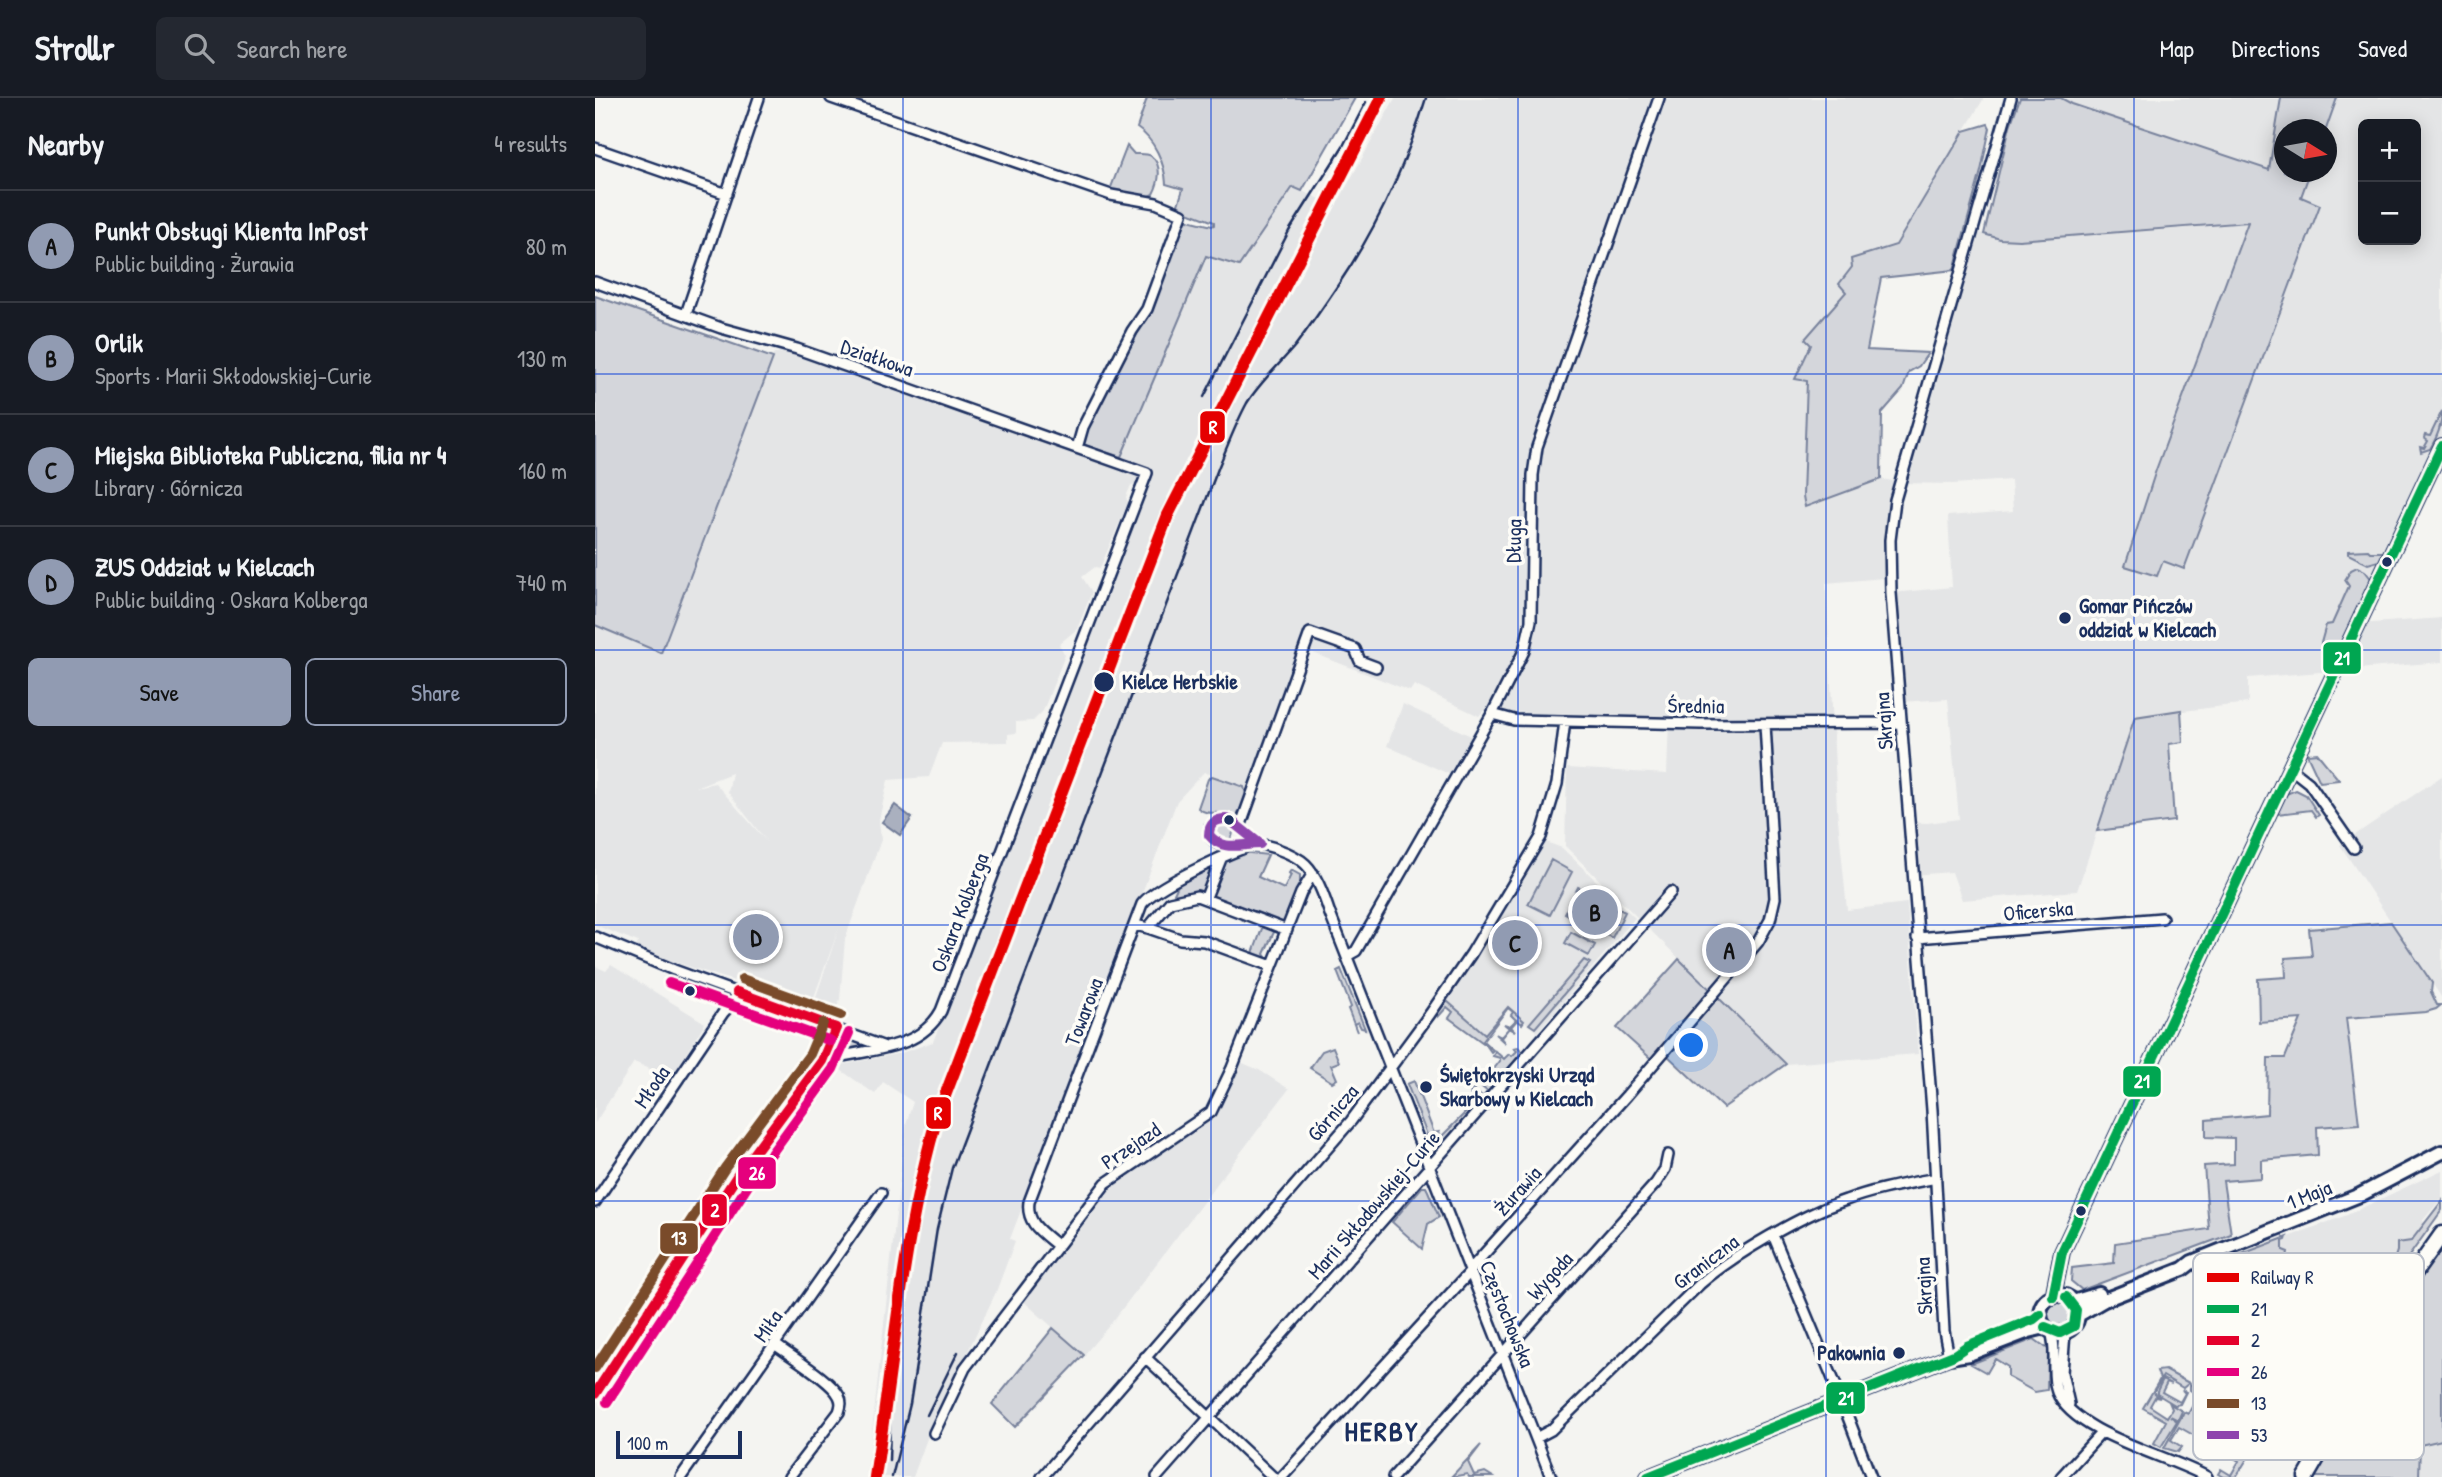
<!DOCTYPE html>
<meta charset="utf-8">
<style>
body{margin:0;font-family:"Patrick Hand",sans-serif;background:#242831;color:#f1f3f6}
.controls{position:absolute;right:21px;top:21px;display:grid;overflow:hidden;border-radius:10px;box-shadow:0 4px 18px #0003}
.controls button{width:63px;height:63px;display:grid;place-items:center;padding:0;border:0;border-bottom:2px solid #363941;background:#171b24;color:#f1f3f6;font:35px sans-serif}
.compass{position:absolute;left:1679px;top:21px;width:63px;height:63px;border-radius:50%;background:#171b24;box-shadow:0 4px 18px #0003;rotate:101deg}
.scale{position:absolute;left:21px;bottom:18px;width:126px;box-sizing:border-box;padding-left:7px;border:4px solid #1b2f5e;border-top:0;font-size:19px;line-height:24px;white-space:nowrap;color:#1b2f5e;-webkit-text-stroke:5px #fdfcf7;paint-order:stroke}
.you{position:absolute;left:1097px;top:948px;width:24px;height:24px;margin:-18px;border:5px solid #fff;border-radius:50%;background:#1a73e8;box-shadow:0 0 0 10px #1a73e833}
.badge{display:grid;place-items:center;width:46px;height:46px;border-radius:50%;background:#919bb2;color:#111;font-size:23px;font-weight:700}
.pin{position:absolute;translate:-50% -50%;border:4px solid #fff;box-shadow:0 2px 7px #0006}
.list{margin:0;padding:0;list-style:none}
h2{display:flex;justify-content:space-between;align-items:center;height:91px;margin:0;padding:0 28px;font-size:30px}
h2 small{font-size:23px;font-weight:400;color:#9ea1a6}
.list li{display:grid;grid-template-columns:46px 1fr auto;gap:21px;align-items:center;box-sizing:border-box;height:112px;padding:0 28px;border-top:2px solid #363941}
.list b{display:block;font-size:26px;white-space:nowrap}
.list p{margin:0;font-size:23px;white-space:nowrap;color:#9ea1a6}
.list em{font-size:23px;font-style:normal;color:#9ea1a6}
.actions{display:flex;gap:14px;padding:21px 28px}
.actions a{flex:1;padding:16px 0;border:2px solid #919bb2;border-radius:10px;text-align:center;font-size:24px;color:#919bb2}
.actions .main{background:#919bb2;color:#111}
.icon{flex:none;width:38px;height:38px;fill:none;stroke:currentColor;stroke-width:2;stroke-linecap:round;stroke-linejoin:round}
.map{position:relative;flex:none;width:1847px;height:1379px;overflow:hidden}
header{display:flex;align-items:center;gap:42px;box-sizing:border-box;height:98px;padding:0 35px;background:#171b24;border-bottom:2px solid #363941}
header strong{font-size:33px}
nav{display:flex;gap:38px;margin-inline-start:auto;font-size:24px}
.search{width:490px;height:63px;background:#242831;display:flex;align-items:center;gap:18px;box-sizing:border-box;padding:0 24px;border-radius:10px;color:#9ea1a6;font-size:26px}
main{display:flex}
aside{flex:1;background:#171b24}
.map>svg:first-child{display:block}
.built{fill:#e4e5e6;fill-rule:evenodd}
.green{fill:#d4d6db;stroke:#78829c;stroke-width:2}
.water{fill:#aab0bf;stroke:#717c98;stroke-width:2}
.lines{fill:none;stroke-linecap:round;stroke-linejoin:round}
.street-casing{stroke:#1b2f5e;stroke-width:14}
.secondary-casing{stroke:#1b2f5e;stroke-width:18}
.primary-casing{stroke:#1b2f5e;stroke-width:19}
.street{stroke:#fdfcf7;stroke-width:9}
.secondary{stroke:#fdfcf7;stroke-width:12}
.primary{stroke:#fdfcf7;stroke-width:14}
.rail{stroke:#1b2f5e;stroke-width:2.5}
.bus-1-casing{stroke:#fdfcf7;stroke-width:16}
.bus-2-casing{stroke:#fdfcf7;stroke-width:16}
.bus-3-casing{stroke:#fdfcf7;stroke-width:16}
.bus-4-casing{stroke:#fdfcf7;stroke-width:16}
.bus-5-casing{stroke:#fdfcf7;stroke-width:16}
.bus-1{stroke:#00a651;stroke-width:10}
.bus-2{stroke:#e4002b;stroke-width:10}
.bus-3{stroke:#e5007d;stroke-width:10}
.bus-4{stroke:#7a4b2a;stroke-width:10}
.bus-5{stroke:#8e44ad;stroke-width:10}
.rail-1-casing{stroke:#fdfcf7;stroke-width:18}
.rail-1{stroke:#e50000;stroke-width:12}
.grid{fill:none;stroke:#1d4ed8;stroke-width:2;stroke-opacity:0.55}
.bus-dot{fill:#1b2f5e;stroke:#fdfcf7;stroke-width:2.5}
.labels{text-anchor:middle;stroke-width:7;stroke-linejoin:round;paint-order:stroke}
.street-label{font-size:21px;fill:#1b2f5e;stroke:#fdfcf7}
.poi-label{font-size:21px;font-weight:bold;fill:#1b2f5e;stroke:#fdfcf7;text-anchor:start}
.stop-label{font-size:21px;font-weight:bold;fill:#1b2f5e;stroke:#fdfcf7;text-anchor:start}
.district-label{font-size:28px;font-weight:bold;letter-spacing:2px;fill:#1b2f5e;stroke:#fdfcf7}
.key{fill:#fdfcf7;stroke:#b9bec9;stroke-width:2}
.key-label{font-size:19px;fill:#1b2f5e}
.line-badge{stroke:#fdfcf7;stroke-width:2.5}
.badge-label{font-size:19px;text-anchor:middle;font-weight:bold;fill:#fff}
</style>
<header>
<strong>Strollr</strong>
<div class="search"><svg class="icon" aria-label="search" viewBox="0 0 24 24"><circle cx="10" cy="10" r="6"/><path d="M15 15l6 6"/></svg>Search here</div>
<nav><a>Map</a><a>Directions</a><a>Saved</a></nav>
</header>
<main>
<aside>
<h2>Nearby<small>4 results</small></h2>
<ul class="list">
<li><span class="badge">A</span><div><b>Punkt Obsługi Klienta InPost</b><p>Public building · Żurawia</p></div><em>80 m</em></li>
<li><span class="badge">B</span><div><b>Orlik</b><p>Sports · Marii Skłodowskiej-Curie</p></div><em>130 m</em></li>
<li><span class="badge">C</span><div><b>Miejska Biblioteka Publiczna, filia nr 4</b><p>Library · Górnicza</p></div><em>160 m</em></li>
<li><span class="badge">D</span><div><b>ZUS Oddział w Kielcach</b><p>Public building · Oskara Kolberga</p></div><em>740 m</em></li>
</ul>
<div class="actions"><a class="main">Save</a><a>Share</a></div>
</aside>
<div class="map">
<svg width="1847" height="1379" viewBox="0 0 1847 1379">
<rect width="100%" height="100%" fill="#f4f4f1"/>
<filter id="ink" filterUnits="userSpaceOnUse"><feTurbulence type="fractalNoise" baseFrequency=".0143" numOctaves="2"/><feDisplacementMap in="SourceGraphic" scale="14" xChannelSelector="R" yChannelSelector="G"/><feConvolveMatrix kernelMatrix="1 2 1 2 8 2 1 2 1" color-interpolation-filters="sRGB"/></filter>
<g filter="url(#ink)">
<path class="built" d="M800,0H1389L1301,147L1256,161L1257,169L1244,186L1251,194L1210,241L1216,247L1201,281L1212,283L1208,398L1210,409L1286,381L1304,384L1379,133L1405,141L1424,142L1654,124L1561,372L1530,467L1561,478L1568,463L1589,471L1725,108L1706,99L1715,74H1731V31L1742,0H1847V348L1764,526L1847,520V564L1653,580V605L1540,619L1482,793L1367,802L1357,774L1317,777L1314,724L1332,725L1364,721L1353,601L1305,604L1296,495L1290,493L1289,480L1231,485L1242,711L1252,812L1312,805L1323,956L1191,966L970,748L972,670L1072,676L1074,621L888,613L884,618L819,587L815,593L711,552L657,692L609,674L582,703L415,1141L420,1143L401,1194L334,1335L318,1379H272L311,1026L318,1004L288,984L280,996L240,968L306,955L338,944L559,374L526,359L611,158L644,167L698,89L741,108ZM1768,26H1821V142H1768ZM1416,382L1418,413L1353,418L1357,489L1297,495L1300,402L1304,385L1358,386Z
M1466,0H1686L1674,72L1477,6Z
M189,254L549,377L541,387H536L531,399L533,405L505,470L500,469L487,479L497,494L482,531L464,546L470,557L448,613L438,623L421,624V635L413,636V644L347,645L334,679L293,682L284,722L286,742L250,841L245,901L239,918L217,911L244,830L216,907L41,852L43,844L0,827V527L66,554L179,255ZM137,675L133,694L172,744L120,685L100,689Z
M808,606L876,638L854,676L792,648Z
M1847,678V900L1745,747Z
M951,744L967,750L1040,820L942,934L914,909L891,936L852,903L888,850Z
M16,867L110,925L76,980L39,964L0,1025V868L11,873Z
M643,963L664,972L694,991L518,1223L489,1257L426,1201L481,1133L512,1089L619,1017Z
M1847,1072V1100L1828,1122L1829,1126L1815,1143L1802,1145L1803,1153L1796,1164L1716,1170L1715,1164L1711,1169L1706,1170L1705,1165L1691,1167L1658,1165L1654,1159L1645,1161L1639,1159L1752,1117Z
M1847,1342V1379H1824L1825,1346Z"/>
<path class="green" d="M552,0H760L707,93L698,89L644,168L611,158L526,359L486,346L492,328L554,214L589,121L617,128L619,127V124L582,110L588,91L571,86C570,65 559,41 542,30Z
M1425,0H1466L1477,6L1674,72L1686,0H1742L1731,31L1689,32V74H1715L1706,99L1725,107L1589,471L1568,463L1562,478L1530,468L1561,372L1653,124L1424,142L1405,141L1389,136L1415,28Z
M1393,26L1395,30L1386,73L1359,172L1286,180L1272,252L1333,255L1324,268L1314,274L1308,291L1287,315L1286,381L1210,409L1208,398L1212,283L1200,281L1216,247L1210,241L1251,194L1244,186L1257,169L1256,161L1301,147L1369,33Z
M532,48L539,56C545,56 552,55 556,58C568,67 564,85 558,96L550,100L515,92Z
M0,198L178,260L66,555L0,527Z
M1847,313C1847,328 1842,339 1835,351L1826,354L1825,349L1829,350L1833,343L1829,340L1830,337L1835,338Z
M1773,452L1775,454H1790L1787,462L1773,466L1753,456V453Z
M1762,469L1770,473L1777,482L1743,552L1729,557L1726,545L1731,527L1737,526L1754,488L1750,482L1756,472Z
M1586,612L1588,644L1574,646L1579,723L1502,733L1540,619Z
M1722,655L1744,682L1725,684L1712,656Z
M617,678L649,689L651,697L644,719C638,719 633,716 626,715C616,714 612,717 603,710L613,681Z
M1701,692L1711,697L1724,717L1721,719L1716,712L1682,716L1691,696Z
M620 734a9 9 0 1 1 18 0a9 9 0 1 1-18 0Z
M646,754L673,757L663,779L689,791L696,777L694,775L696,772L705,777V787L688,826L615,798L628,764Z
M956,762L977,774L955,817L933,806Z
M619,767L610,792L583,799L579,796L584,785Z
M983,789L1030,814L1017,840L970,815Z
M1796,824L1837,885L1836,894L1842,907H1846L1841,911L1831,914L1751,920L1764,1026L1722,1029L1723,1057L1666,1062V1080L1628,1083L1636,1136L1487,1192L1476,1183L1477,1170L1519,1165L1520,1145L1614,1131L1609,1068L1639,1066V1040L1611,1039V1022L1672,1016L1673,960H1690L1706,921L1664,924L1663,881L1691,879L1690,860L1717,858L1714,831Z
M669,825L682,832L679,834L669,856L673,862L657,858Z
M976,834L1000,847L994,858L970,845Z
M1084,861L1191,966L1128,1010L1072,957L1064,968L1022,930Z
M989,862L995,865L940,930L934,926Z
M746,871L770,931L766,930L763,924L759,926L762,934L753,911L756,909L742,873Z
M852,903L890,936L913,909L929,923L927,926L922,922L916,929L920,933L914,930L906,940L910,945L900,936L906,939L914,930L909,926L915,928L921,922L916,917L918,914L913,910L888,943L898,952L896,954L891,947L854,920L858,914L852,909L843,919L842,916Z
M253,940L273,947L241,953L246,944Z
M738,949L744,964L736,967L742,981L737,984L715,970L727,953Z
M919,950L923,949L928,954L893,994L882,985V982L891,981L905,963V960L898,958L900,953L909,961L914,956L917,958L922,953Z
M819,983L839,1035L844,1034L846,1039L876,1009L872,1006L867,1010L864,1004L867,1008L876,999L875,991L879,992L888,1000L842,1053L838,1052L812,986Z
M827,1089H831L833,1093L844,1119L833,1126L827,1151L797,1124Z
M1847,1103V1112L1764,1228L1759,1226L1764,1218L1751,1208L1658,1171V1165L1660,1164L1691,1167L1706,1165V1170L1710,1169L1714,1164L1717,1170L1796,1164V1160L1800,1159L1802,1153V1145L1816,1143Z
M1692,1139L1691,1142L1688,1143V1152L1693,1154L1692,1160L1660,1158L1645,1161L1639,1159Z
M1847,1146V1342L1825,1347L1824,1379H1720L1753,1321L1784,1239Z
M1450 1217a14 14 0 1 1 28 0a14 14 0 1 1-28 0Z
M458,1230L489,1257L420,1329L397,1306Z
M1439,1241L1453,1251L1452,1292L1440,1294L1413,1279V1269L1400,1261L1392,1275L1376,1266Z
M1570,1272L1594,1285L1588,1290L1568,1278L1559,1293L1560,1297L1565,1300L1560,1299L1555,1308L1572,1319L1577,1311L1575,1306L1587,1313L1583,1322L1575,1318L1582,1323L1566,1349L1559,1345L1571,1323L1548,1310L1565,1281L1562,1273Z
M1637,1273L1656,1284L1649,1281L1645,1288L1638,1284L1628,1301L1640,1308L1638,1312L1614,1304L1595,1292V1286L1621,1300Z
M1568,1281L1577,1286L1572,1284L1567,1294L1585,1304L1590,1295L1587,1292L1591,1294L1585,1306L1580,1307L1562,1296V1293Z
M1599,1305L1610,1311L1615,1307L1627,1309L1621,1320L1625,1323L1621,1330L1646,1345L1648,1341L1660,1348L1641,1379H1628L1623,1376L1626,1371L1636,1377L1644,1363L1584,1329L1576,1342L1587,1349L1583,1354L1569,1350L1589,1314L1593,1316Z
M886,1347L873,1364L879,1377L890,1374L898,1379H874L872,1376L856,1379Z"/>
<path class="water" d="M300,707L317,720L305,737L287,724Z"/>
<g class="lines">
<defs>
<path id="street" d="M236,0L516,97L561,105L587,116L552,211L537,233L488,329L482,350
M0,50L132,96
M0,184L126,230L202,251L552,375L346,913C322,956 268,950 227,963
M91,216L164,0
M897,616L919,622L1106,626L1306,625
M1695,670L1714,685L1759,750
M645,729L715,535L760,551L765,563L781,569
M663,746L635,722L623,721L615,728L614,737C626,757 647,744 665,746C680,749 705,758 714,770C724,783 730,801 735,816L956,1379
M611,799L626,761
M540,827L553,830L575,804L602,798L692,832
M553,830L585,841L609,843L677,868
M0,839L79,872L290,949
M1322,840L1567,820
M752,858L761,853L897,616L929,553L936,523L938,377L942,349L1064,0
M0,1104L128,915L140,902L142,894
M1178,1137L1241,1288L1276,1379
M463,1148C448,1135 431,1126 434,1104L547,806C559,789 628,758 649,750
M1456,1234C1463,1253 1455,1275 1462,1294C1479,1336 1573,1357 1612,1379
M1470,1234L1467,1275L1474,1306
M181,1247C195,1258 237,1283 244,1298C247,1304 246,1308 244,1314L194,1379
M550,1259L678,1379
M1354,1259L1349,1233L1337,1012L1296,495L1295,442L1300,402L1416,0
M0,1296L142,1078L227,963L241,930
M339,1335L370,1270L511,1085L616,1014L637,970L706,795L718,775
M941,1340L956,1332L1105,1186C1139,1156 1207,1117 1251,1102C1280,1091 1311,1086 1341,1080
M86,1379L286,1095
M447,1379L756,1023L835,916L876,856L946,739L962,686L970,623
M562,1379L1076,794
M687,1379L876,1173L880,1166L1032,997L1163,844L1175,822L1180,800L1170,626
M798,1379L1061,1085L1070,1071L1073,1057
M1466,1379L1507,1334"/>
<path id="secondary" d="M1445 1216a19 19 0 1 1 38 0a19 19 0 1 1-38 0Z
M1458,1199L1467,1154L1847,348
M1478,1204L1504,1196
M1483,1217L1509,1202L1588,1171L1597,1164L1765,1097L1847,1054
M1053,1379L1354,1259L1374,1256L1434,1233L1450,1229"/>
<path id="primary" d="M1711,1379L1753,1307L1789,1218L1847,1136"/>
</defs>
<use href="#street" class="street-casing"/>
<use href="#secondary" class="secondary-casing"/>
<use href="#primary" class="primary-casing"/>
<use href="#street" class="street"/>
<use href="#secondary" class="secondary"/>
<use href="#primary" class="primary"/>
<path class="rail" d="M719,130L747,61
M609,299L694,133L748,48L771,4
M332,1317L363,1254
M294,1363L297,1258
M297,1379L315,1306L342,1131L357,1070L624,368C633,347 641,325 652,305C665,284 684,267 700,248C715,228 729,208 743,187C782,130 811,66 831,0"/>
<defs>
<path id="bus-1" d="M1458,1199L1467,1154L1847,348
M1450,1229L1465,1235L1479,1228L1481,1212L1471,1199
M1053,1379L1359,1257L1372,1248L1439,1221L1445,1216"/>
<path id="bus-2" d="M142,894L241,930
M0,1296L142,1078L227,963L241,930"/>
<path id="bus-3" d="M74,885L236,943
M12,1304L154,1086L238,971L254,935"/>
<path id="bus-4" d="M147,881L246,917
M0,1270L130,1070L215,956L228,925"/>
<path id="bus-5" d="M631,721L635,722L665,746C646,746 628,754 614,737C614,726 620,721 631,721Z"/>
</defs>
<use href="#bus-1" class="bus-1-casing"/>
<use href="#bus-2" class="bus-2-casing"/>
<use href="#bus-3" class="bus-3-casing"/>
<use href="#bus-4" class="bus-4-casing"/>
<use href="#bus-5" class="bus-5-casing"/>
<use href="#bus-1" class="bus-1"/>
<use href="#bus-2" class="bus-2"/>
<use href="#bus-3" class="bus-3"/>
<use href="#bus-4" class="bus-4"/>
<use href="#bus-5" class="bus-5"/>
<defs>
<path id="rail-1" d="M280,1379C299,1257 308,1135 343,1016L573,417L786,0"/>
</defs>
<use href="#rail-1" class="rail-1-casing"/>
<use href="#rail-1" class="rail-1"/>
</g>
</g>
<path class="grid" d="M308,0V1379M616,0V1379M923,0V1379M1231,0V1379M1539,0V1379M0,276H1847M0,552H1847M0,827H1847M0,1103H1847"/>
<g class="bus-dot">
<circle cx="1792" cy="464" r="6"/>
<circle cx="1470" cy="520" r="7"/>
<circle cx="509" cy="584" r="11"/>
<circle cx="634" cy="722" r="6"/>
<circle cx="95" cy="893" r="6"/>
<circle cx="831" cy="989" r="7"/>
<circle cx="1486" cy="1113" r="6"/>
<circle cx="1304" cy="1255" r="7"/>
</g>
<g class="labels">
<g class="street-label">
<text transform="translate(282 260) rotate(19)" y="7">Działkowa</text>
<text transform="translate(919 443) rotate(-89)" y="7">Długa</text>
<text transform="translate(1101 608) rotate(1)" y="7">Średnia</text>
<text transform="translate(1289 623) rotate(-94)" y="7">Skrajna</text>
<text transform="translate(1443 813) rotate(-5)" y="7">Oficerska</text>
<text transform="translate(365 815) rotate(-69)" y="7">Oskara Kolberga</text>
<text transform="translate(489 914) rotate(-69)" y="7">Towarowa</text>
<text transform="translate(57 989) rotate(-56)" y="7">Młoda</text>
<text transform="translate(738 1015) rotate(-50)" y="7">Górnicza</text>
<text transform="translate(536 1048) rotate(-34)" y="7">Przejazd</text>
<text transform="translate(923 1093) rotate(-48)" y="7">Żurawia</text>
<text transform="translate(1714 1097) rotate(-22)" y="7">1 Maja</text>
<text transform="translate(779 1107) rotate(-49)" y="7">Marii Skłodowskiej-Curie</text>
<text transform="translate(1111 1164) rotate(-37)" y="7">Graniczna</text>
<text transform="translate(955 1178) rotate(-48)" y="7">Wygoda</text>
<text transform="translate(1329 1188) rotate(-93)" y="7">Skrajna</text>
<text transform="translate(912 1216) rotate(68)" y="7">Częstochowska</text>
<text transform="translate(173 1228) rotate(-55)" y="7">Miła</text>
</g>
<g class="poi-label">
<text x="1484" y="515">Gomar Pińczów<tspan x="1484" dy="24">oddział w Kielcach</tspan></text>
<text x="845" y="984">Świętokrzyski Urząd<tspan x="845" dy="24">Skarbowy w Kielcach</tspan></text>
<text x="1290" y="1262" text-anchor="end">Pakownia</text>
</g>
<g class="stop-label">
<text x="527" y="591">Kielce Herbskie</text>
</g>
<g class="district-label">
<text x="787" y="1343">HERBY</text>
</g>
</g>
<rect x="1598" y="1155" width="231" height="207" rx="10" class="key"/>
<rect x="1612" y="1175" width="32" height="9" fill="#e50000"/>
<rect x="1612" y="1207" width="32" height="8" fill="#00a651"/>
<rect x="1612" y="1238" width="32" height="9" fill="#e4002b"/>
<rect x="1612" y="1270" width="32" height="8" fill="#e5007d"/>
<rect x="1612" y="1301" width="32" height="9" fill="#7a4b2a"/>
<rect x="1612" y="1333" width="32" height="8" fill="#8e44ad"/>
<g class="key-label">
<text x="1656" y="1186">Railway R</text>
<text x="1656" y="1218">21</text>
<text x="1656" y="1249">2</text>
<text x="1656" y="1281">26</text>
<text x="1656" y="1312">13</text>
<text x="1656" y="1344">53</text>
</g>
<g class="line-badge">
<rect x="604" y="312" width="27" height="34" rx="7" fill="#e50000"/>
<rect x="1727" y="543" width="40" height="34" rx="7" fill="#00a651"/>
<rect x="1527" y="967" width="40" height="33" rx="7" fill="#00a651"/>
<rect x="330" y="998" width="27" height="34" rx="7" fill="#e50000"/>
<rect x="142" y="1058" width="40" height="34" rx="7" fill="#e5007d"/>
<rect x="106" y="1095" width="27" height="34" rx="7" fill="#e4002b"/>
<rect x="64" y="1124" width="40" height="33" rx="7" fill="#7a4b2a"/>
<rect x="1230" y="1283" width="41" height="34" rx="7" fill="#00a651"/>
</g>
<g class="badge-label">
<text x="618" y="336">R</text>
<text x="1747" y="567">21</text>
<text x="1547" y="990">21</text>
<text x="343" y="1022">R</text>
<text x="162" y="1082">26</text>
<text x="120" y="1119">2</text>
<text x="84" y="1147">13</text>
<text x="1251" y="1307">21</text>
</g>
</svg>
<div class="controls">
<button>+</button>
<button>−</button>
</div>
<svg class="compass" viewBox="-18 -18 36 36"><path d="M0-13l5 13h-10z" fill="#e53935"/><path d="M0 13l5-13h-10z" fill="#9ea1a6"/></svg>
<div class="scale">100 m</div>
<div class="you"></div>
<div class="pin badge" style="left:1134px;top:852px">A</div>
<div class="pin badge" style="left:1000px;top:814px">B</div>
<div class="pin badge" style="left:920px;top:845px">C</div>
<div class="pin badge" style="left:161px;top:839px">D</div>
</div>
</main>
